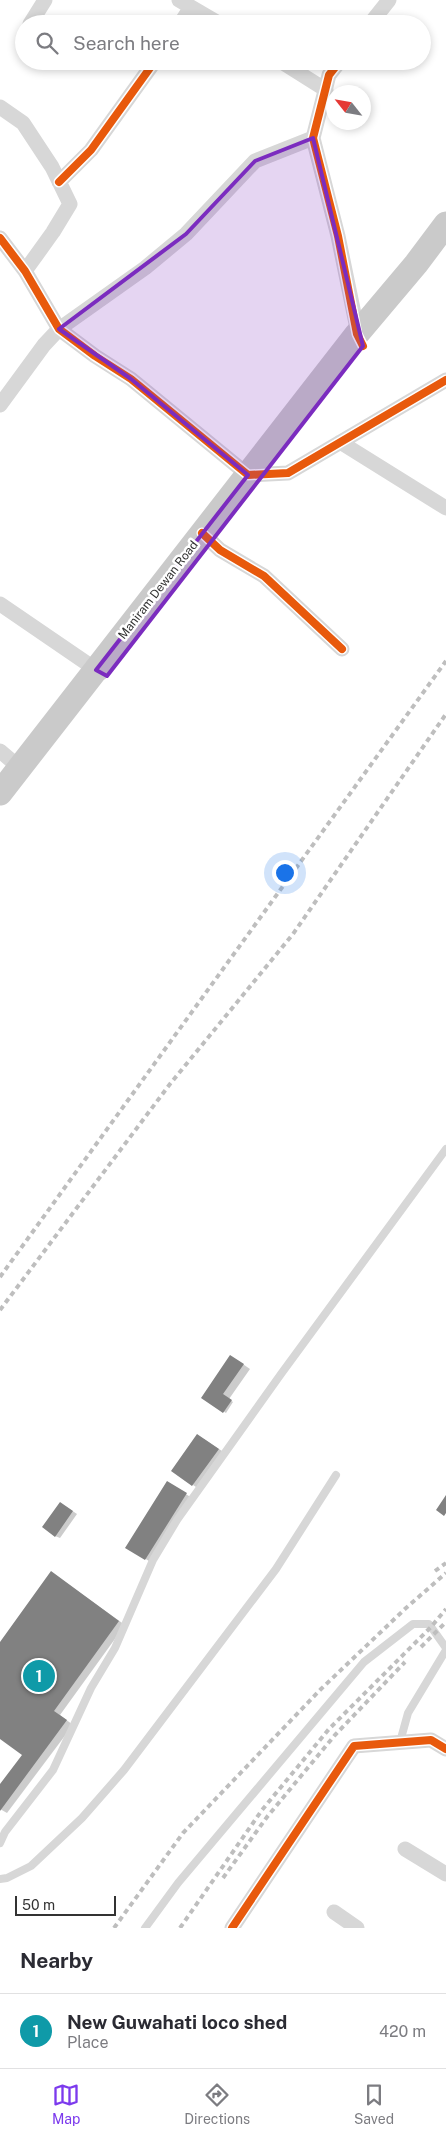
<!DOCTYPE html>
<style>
body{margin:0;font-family:"Public Sans",sans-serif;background:#f7f7f7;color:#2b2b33}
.compass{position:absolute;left:326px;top:85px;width:45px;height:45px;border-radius:50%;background:#fff;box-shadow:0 2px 8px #0003;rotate:301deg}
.scale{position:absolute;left:15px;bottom:12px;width:101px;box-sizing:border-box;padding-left:5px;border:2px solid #333;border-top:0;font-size:14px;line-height:18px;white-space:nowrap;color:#333;-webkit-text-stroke:4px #fff;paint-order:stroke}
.you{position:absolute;left:284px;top:872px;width:18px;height:18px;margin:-12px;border:4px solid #fff;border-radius:50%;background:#1a73e8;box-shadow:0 0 0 8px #1a73e833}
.badge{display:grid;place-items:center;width:32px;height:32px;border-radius:50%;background:#7c3aed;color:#fff;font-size:16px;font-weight:700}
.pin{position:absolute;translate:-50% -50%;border:2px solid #fff;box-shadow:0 1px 5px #0006}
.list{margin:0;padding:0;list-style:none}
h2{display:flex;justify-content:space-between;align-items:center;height:65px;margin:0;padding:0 20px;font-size:21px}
h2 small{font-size:16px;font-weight:400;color:#7c7c81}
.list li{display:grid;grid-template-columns:32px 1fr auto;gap:15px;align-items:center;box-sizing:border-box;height:75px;padding:0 20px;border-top:1px solid #e1e1e2}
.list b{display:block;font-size:19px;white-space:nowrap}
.list p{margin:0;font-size:16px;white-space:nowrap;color:#7c7c81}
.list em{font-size:16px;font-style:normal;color:#7c7c81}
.icon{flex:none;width:28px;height:28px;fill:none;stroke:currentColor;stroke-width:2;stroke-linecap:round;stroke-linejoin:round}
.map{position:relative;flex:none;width:446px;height:1928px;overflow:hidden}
.search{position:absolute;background:#fff;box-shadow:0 2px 8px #0003;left:15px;right:15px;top:15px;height:55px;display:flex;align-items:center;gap:12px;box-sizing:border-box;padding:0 18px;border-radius:28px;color:#7c7c81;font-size:19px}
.sheet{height:140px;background:#fff}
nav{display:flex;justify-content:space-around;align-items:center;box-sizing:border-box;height:70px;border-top:1px solid #e1e1e2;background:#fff;font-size:14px;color:#7c7c81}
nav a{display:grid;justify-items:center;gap:2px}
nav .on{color:#7c3aed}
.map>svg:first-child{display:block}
.shadow{fill:#0003}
.building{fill:#818181}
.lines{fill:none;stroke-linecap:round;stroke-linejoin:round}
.service{stroke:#d7d7d7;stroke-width:8}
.minor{stroke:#d7d7d7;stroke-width:15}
.primary{stroke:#cacaca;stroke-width:25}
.rail{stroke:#bebebe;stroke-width:4;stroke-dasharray:5 4;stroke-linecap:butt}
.cycleway-casing{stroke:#fff;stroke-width:11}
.cycleway{stroke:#e8590c;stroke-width:8}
.marked{fill:#7b2cbf;fill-opacity:0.2;stroke:#7b2cbf;stroke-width:4;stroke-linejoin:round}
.labels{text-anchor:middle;stroke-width:5;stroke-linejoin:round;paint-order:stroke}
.street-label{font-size:12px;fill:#333;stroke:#fff}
</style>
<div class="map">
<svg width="446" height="1928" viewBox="0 0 446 1928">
<rect width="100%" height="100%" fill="#fff"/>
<path class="shadow" d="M237,1360L250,1369L229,1399L233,1402L226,1413L203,1398Z
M204,1439L225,1453L199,1489L193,1485Z
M167,1482L192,1498L152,1563L127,1547Z
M65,1506L77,1514L60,1538L55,1536Z
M58,1577L125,1625L60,1715L73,1725L7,1813L0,1809V1786L24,1754L0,1737V1643Z"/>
<path class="building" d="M230,1355L244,1364L223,1394L232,1400L223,1413L201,1398Z
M197,1434L219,1449L192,1486L171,1471Z
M167,1481L187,1493L145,1560L125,1548Z
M446,1495V1513L444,1516L436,1510Z
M60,1502L73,1511L55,1537L42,1527Z
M51,1571L119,1621L54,1711L67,1720L0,1811V1784L22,1755L0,1739V1642Z"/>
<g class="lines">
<path class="service" d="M400,1742L408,1713L446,1650
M0,1843L5,1832L53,1770L91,1688L115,1648L153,1560L177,1520L281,1374L446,1149
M0,1879L7,1878L31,1866L82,1818L124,1770L276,1569L336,1475
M145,1928L178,1883L364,1662L413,1624H429L446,1648"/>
<path class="minor" d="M179,0L220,24
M30,24L45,0
M180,24L191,7
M370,24L389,0
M280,61L326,90
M340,61L329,75L313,138L338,236L359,338
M0,107L23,123L52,167L70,204L53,232L25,271
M59,182L91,150L155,61
M0,238L25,271L59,329L95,356L131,379L248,475L288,473L446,380
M0,405L44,345L59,329L145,268L186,234L255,161L313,138
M340,442L446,508
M202,533L220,550L264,576L342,649
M0,604L101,673
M0,751L20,768
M405,1849L446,1874
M334,1912L357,1928
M232,1928L354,1746L431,1740L446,1749"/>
<path class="primary" d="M0,793L357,334L416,264L446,224"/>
<path class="rail" d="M0,1277L446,661
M0,1310L170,1084L293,934L446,714
M435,1571L446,1563
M421,1647L446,1622
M223,1878L267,1817L335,1735L405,1662
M114,1928L183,1833L321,1689L406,1608L446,1573
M180,1928L262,1810L329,1729L431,1627L446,1609"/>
<defs>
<path id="cycleway" d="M340,61L329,75L313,138L338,236L357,334L363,346
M59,182L91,150L155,61
M0,238L25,271L59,329L95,356L131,379L248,475L288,473L446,380
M202,533L220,550L264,576L342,649
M232,1928L354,1746L431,1740L446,1749"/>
</defs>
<use href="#cycleway" class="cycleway-casing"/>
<use href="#cycleway" class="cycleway"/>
</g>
<path class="marked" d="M313,138L363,346L107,676L96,670L248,475L131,379L59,329L186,234L255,161Z"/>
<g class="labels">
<g class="street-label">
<text transform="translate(158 590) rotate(-52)" y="4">Maniram Dewan Road</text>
</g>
</g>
</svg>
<svg class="compass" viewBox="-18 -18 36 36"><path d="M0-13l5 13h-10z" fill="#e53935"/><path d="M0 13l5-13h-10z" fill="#7c7c81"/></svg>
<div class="scale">50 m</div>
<div class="you"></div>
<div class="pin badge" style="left:39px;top:1676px;background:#0f9aa8">1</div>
<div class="search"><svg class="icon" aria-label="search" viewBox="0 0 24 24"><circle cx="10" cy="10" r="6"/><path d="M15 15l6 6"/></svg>Search here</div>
</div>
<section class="sheet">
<h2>Nearby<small></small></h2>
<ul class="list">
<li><span class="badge" style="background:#0f9aa8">1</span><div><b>New Guwahati loco shed</b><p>Place</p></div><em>420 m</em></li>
</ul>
</section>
<nav>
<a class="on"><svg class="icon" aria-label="map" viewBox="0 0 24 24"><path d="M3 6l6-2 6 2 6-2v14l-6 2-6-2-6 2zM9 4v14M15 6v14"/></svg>Map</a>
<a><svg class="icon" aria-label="directions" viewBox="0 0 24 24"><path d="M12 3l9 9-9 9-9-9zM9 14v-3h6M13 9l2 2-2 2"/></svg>Directions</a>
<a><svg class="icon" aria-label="saved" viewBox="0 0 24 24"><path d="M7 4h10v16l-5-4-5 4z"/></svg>Saved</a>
</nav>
